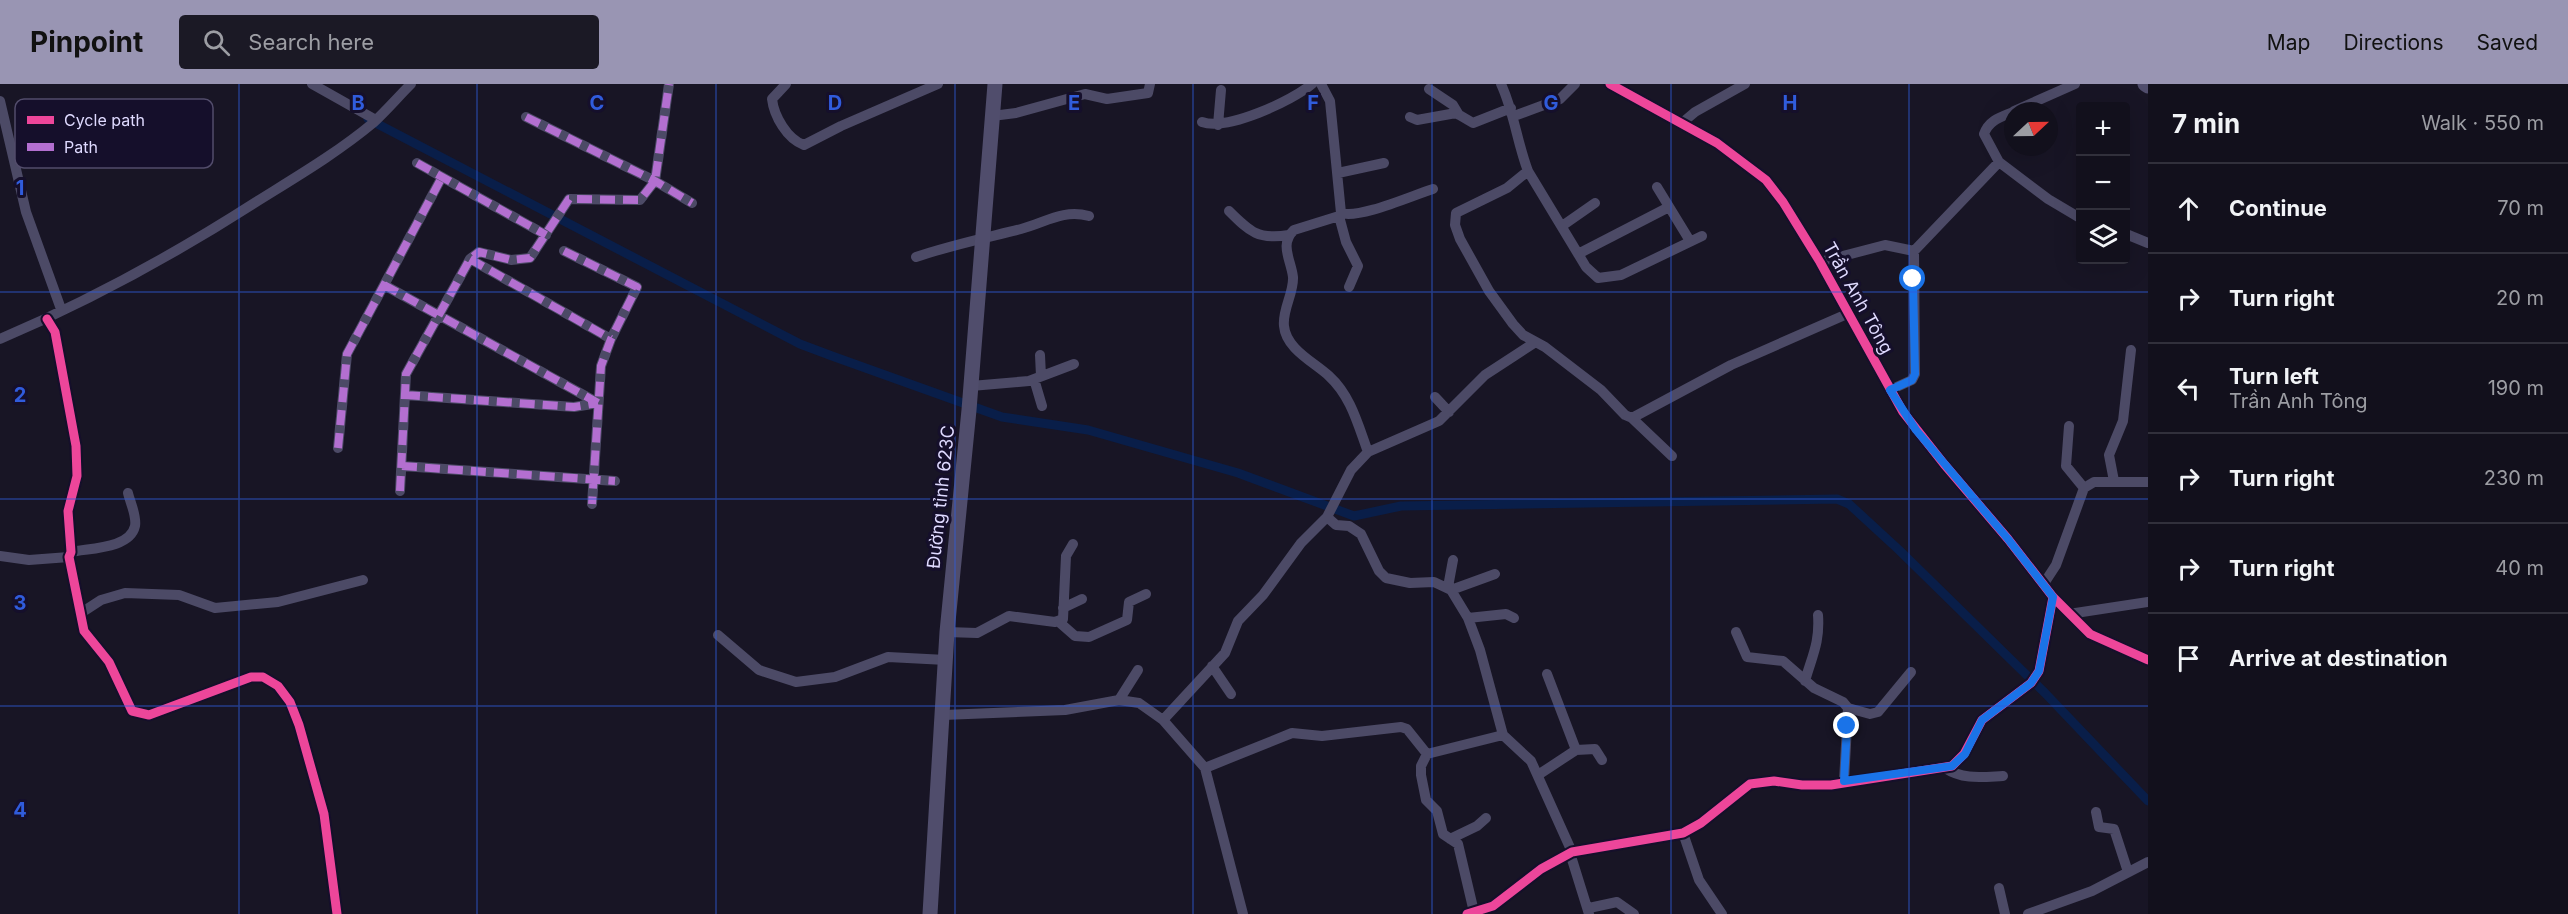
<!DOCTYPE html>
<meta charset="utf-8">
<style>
body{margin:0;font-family:Inter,sans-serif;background:#1b1925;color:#f1f3f6}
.controls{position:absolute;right:18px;top:18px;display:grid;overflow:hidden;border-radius:6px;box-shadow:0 6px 24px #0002}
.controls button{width:54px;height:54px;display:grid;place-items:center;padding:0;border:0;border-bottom:2px solid #31303b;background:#12101c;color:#f1f3f6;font:30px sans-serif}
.compass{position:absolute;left:2004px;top:18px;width:54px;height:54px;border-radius:50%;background:#12101c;box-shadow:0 6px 24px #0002;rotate:68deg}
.stop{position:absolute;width:18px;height:18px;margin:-14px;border:4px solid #1a73e8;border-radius:50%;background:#fff}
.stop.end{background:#1a73e8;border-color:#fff;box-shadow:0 2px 6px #0008}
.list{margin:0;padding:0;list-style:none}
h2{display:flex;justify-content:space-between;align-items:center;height:78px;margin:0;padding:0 24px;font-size:26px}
h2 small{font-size:20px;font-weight:400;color:#9c9da3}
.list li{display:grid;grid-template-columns:39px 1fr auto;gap:18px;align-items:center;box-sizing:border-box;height:90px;padding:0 24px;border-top:2px solid #31303b}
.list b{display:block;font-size:22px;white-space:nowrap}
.list p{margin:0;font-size:20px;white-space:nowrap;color:#9c9da3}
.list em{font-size:20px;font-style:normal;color:#9c9da3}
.icon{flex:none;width:33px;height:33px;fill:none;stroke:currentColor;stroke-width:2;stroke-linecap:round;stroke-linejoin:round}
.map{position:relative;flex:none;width:2148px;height:830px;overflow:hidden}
header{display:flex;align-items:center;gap:36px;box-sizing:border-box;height:84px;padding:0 30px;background:#9995b3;color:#111}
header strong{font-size:28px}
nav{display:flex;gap:33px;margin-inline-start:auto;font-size:21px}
.search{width:420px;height:54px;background:#1b1925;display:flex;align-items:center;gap:15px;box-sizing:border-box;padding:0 21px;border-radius:6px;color:#9c9da3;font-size:22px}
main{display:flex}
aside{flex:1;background:#12101c}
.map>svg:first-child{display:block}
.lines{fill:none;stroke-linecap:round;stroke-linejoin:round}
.canal{stroke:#091e49;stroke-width:9}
.minor{stroke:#4c4a66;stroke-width:10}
.tertiary{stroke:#4c4a66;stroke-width:12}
.secondary{stroke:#504d6c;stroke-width:15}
.quiet{stroke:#b36fd0;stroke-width:8;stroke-dasharray:15 8;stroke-linecap:butt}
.cycleway-casing{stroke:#150f2b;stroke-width:13}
.cycleway{stroke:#ed469a;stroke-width:9}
.route{stroke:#1a73e8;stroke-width:8}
.grid{fill:none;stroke:#305cdc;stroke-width:1.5;stroke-opacity:0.55}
.labels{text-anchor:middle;stroke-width:6;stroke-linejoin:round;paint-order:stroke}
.street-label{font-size:18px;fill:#dfdaff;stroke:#150f2b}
.key{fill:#150f2b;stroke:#524c6b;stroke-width:1.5}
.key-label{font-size:16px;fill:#dfdaff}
.grid-label{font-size:20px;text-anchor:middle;font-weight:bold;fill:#305cdc;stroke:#150f2b;stroke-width:6;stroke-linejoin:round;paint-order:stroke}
</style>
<header>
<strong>Pinpoint</strong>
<div class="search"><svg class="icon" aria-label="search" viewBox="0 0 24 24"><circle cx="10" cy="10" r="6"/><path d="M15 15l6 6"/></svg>Search here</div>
<nav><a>Map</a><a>Directions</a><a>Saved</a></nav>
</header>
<main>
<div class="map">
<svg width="2148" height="830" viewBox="0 0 2148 830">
<rect width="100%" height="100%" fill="#181525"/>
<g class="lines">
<path class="canal" d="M368,35L800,260L832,272L1002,333L1088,346L1238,389L1354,432L1401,422L1837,415L1849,420L1899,466L2045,609L2148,717"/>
<path class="minor" d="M312,0L376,36
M786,0L772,15C774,32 787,55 804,61L841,42L938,0
M1321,0L1330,17L1341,129L1339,132L1294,146C1279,160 1291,176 1293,193C1294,209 1282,226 1284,242C1286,265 1314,278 1329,292C1351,312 1358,341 1368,368
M1501,0C1514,28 1517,58 1528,87L1507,104L1456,129L1455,141L1460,155L1489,207L1513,240L1523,251L1545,263L1601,306L1625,331L1632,334L1731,281L1847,230
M1429,5L1453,21L1459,31
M0,17L26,128L61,225
M2014,27L2075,0
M992,32L1016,29L1085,10L1107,15L1148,9L1150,0
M1514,32L1560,15L1575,0
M526,33L655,97L692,119
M1410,33L1417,36L1456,29L1473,39L1511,24
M1202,38C1227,47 1292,17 1312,0
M1682,39L1695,28L1745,0
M1218,41L1221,6
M1999,78L2048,115L2080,134
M417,79L546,151
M1528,87L1586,183L1598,194L1621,191L1702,152
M1338,89L1384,79
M1657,103L1690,157
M1229,127C1250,148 1258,156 1289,151
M1341,129C1360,135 1413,111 1433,105
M1339,132L1346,158L1358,182L1349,203
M1562,142L1595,119
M2126,150L2148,159
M564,167L637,203L611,255L601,282L592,420
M1578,170L1669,123
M916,173C951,161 985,154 1021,145C1045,139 1062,125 1089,132
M470,175L611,255
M1820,178L1885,161L1914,167L1999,78L1984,50C1989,36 2001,33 2013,28
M384,201L598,319
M47,235L55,248L76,362L77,392L68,427L71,468L69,473L84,547L109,578L132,627L149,631L251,593H263L278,602L290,618L299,641L324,730L337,830
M0,255C89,217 175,170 256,118C296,93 337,69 373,39C386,27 398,13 411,0
M1040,271L1041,292
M1034,295L1042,322
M971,302L1029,297L1074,280
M1890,306L1912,296L1915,290L1914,167
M405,311L574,323L598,319
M1435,313L1449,328
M1632,334L1672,372
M2069,342L2066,382L2084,404
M338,364L347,270L442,93
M402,382L615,397
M2114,397L2109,371L2123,337L2131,266
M400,407L406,290L470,175L479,168L511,176L530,174L569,115L640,116L655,97L669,0
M1327,433L1336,441L1349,442L1361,450L1379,487L1386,494L1410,499L1434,498L1451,506L1468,534L1480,566L1503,651L1531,677L1572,768
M71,468C89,464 130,465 135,442C137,432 130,418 128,409
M0,472L29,476L69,473
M2043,501L2056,481L2084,404L2094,398H2148
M1448,503L1453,476
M1451,506L1495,490
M1063,524L1082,515
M81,529L101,516L125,509L179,511L215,524L278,518L363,496
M2069,530L2148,518
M1468,534L1506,530L1514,534
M1059,538L1075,552L1089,553L1127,536L1129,518L1146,510
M947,548L977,549L1009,532L1055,538L1063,535L1066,472L1073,460
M1736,548L1747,573L1783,577L1814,604L1843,618L1848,624L1844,697
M718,551L759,586L796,598L835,593L888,573L946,576
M1212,582L1231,610
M1805,597C1812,572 1820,559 1818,531
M1119,616L1138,586
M1848,624L1870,630L1878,628L1911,588
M943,631L1065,626L1119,616L1139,619L1163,636L1205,684L1243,830
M1163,636L1225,569L1238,537L1263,511L1301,459L1327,433L1351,386L1368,368L1439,337L1485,291L1534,259
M1576,666L1595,665L1602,676
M1427,670L1421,682V691L1426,716L1437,727L1443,750L1458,760L1474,828
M1205,684L1292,649L1322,652L1401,643L1407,645L1427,670L1503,651
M1945,684C1963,696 1982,693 2003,692
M1538,691L1576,666L1547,590
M2096,728L2099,743L2114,745L2128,788
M1683,749L1699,796L1722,830
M1450,755L1477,742L1486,734
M1570,769L1589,830
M1999,804L2005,830
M1589,824L1617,818L1634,830
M1467,830L1493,822L1541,785L1572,768L1683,749L1701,739L1750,700L1774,697L1802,701H1831L1952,682L1964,670L1982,636L2031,599L2039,587L2053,513
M2028,830L2092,807L2148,778"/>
<path class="tertiary" d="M1610,0L1717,59L1766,96L1783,118L1820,178L1903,328L1944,380L2008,455L2053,513L2090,550L2148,576"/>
<path class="secondary" d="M2145,0L2148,2
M930,830L947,548L969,326L995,0"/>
<path class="quiet" d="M526,33L655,97L692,119
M417,79L546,151
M564,167L637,203L611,255L601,282L592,420
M470,175L611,255
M384,201L598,319
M405,311L574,323L598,319
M338,364L347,270L442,93
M402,382L615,397
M400,407L406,290L470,175L479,168L511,176L530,174L569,115L640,116L655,97L669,0"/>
<defs>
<path id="cycleway" d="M1610,0L1717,59L1766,96L1783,118L1820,178L1903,328L1944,380L2008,455L2053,513L2090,550L2148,576
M47,235L55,248L76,362L77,392L68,427L71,468L69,473L84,547L109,578L132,627L149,631L251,593H263L278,602L290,618L299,641L324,730L337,830
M1467,830L1493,822L1541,785L1572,768L1683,749L1701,739L1750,700L1774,697L1802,701H1831L1952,682L1964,670L1982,636L2031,599L2039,587L2053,513"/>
</defs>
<use href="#cycleway" class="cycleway-casing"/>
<use href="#cycleway" class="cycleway"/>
</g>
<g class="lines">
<path class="route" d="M1847,642L1844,697L1952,682L1965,670L1982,636L2031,599L2039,587L2053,513L2008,455L1916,346L1890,306L1912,296L1915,290L1913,195"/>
</g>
<path class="grid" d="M239,0V830M477,0V830M716,0V830M955,0V830M1193,0V830M1432,0V830M1671,0V830M1909,0V830M0,208H2148M0,415H2148M0,622H2148"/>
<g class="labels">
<g class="street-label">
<text transform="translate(1858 214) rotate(61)" y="6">Trần Anh Tông</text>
<text transform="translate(941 413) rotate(-84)" y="6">Đường tỉnh 623C</text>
</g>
</g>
<rect x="15" y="15" width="198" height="69" rx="9" class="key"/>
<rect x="27" y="32" width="27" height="8" fill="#ed469a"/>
<rect x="27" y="59" width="27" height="8" fill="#b36fd0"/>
<g class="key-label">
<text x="64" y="42">Cycle path</text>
<text x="64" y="69">Path</text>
</g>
<g class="grid-label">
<text x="358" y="26">B</text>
<text x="597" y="26">C</text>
<text x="835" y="26">D</text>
<text x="1074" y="26">E</text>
<text x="1313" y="26">F</text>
<text x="1551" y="26">G</text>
<text x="1790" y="26">H</text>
<text x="20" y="111">1</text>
<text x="20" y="318">2</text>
<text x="20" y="526">3</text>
<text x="20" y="733">4</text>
</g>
</svg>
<div class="controls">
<button>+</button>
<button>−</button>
<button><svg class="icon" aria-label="layers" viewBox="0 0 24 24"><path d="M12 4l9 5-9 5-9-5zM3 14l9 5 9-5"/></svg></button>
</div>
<svg class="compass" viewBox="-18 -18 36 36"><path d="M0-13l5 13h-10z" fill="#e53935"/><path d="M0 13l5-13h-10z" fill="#9c9da3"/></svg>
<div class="stop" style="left:1913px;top:195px"></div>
<div class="stop end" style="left:1847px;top:642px"></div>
</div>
<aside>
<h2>7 min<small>Walk · 550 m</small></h2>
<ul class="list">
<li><svg class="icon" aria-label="ahead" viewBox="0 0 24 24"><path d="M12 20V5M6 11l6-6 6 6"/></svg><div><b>Continue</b></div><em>70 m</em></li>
<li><svg class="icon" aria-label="right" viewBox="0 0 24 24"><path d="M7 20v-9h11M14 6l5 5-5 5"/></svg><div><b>Turn right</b></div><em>20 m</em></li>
<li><svg class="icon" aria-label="left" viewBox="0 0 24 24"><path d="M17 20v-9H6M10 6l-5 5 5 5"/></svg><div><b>Turn left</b><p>Trần Anh Tông</p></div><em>190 m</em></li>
<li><svg class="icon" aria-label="right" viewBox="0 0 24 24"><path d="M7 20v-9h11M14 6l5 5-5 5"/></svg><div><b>Turn right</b></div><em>230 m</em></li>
<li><svg class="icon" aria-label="right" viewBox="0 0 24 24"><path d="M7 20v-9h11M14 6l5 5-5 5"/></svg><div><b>Turn right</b></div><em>40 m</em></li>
<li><svg class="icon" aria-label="arrive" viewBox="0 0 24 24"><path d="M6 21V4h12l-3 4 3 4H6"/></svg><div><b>Arrive at destination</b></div></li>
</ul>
</aside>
</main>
